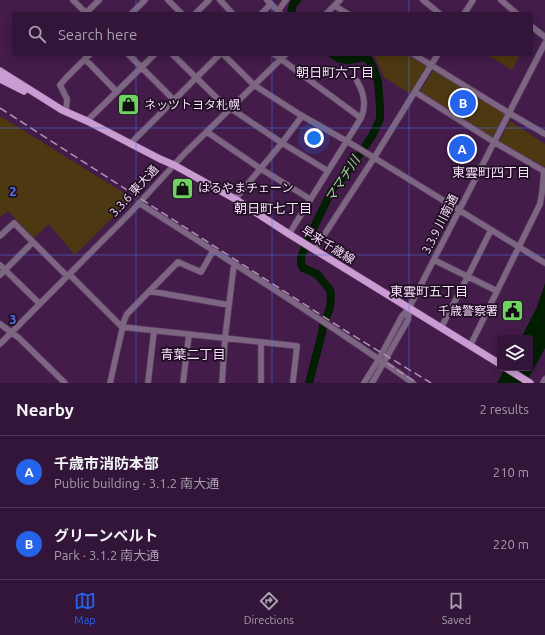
<!DOCTYPE html>
<meta charset="utf-8">
<style>
body{margin:0;font-family:Ubuntu,"Noto Sans JP",sans-serif;background:#3d2243;color:#f1f3f6}
.controls{position:absolute;right:12px;bottom:12px;display:grid;overflow:hidden;border-radius:4px;box-shadow:0 2px 10px #0003}
.controls button{width:36px;height:36px;display:grid;place-items:center;padding:0;border:0;border-bottom:1px solid #4d3453;background:#321538;color:#f1f3f6;font:20px sans-serif}
.you{position:absolute;left:314px;top:138px;width:14px;height:14px;margin:-10px;border:3px solid #fff;border-radius:50%;background:#1a73e8;box-shadow:0 0 0 6px #1a73e833}
.badge{display:grid;place-items:center;width:26px;height:26px;border-radius:50%;background:#2563eb;color:#fff;font-size:13px;font-weight:700}
.pin{position:absolute;translate:-50% -50%;border:2px solid #fff;box-shadow:0 1px 4px #0006}
.list{margin:0;padding:0;list-style:none}
h2{display:flex;justify-content:space-between;align-items:center;height:52px;margin:0;padding:0 16px;font-size:17px}
h2 small{font-size:13px;font-weight:400;color:#a89fae}
.list li{display:grid;grid-template-columns:26px 1fr auto;gap:12px;align-items:center;box-sizing:border-box;height:72px;padding:0 16px;border-top:1px solid #4d3453}
.list b{display:block;font-size:15px;white-space:nowrap}
.list p{margin:0;font-size:13px;white-space:nowrap;color:#a89fae}
.list em{font-size:13px;font-style:normal;color:#a89fae}
.icon{flex:none;width:22px;height:22px;fill:none;stroke:currentColor;stroke-width:2;stroke-linecap:round;stroke-linejoin:round}
.map{position:relative;flex:none;width:545px;height:383px;overflow:hidden}
.search{position:absolute;background:#321538;box-shadow:0 2px 10px #0003;left:12px;right:12px;top:12px;height:44px;display:flex;align-items:center;gap:10px;box-sizing:border-box;padding:0 14px;border-radius:4px;color:#a89fae;font-size:15px}
.sheet{height:196px;background:#321538}
nav{display:flex;justify-content:space-around;align-items:center;box-sizing:border-box;height:56px;border-top:1px solid #4d3453;background:#321538;font-size:11px;color:#a89fae}
nav a{display:grid;justify-items:center;gap:2px}
nav .on{color:#2563eb}
.map>svg:first-child{display:block}
.green{fill:#4d3911}
.water{fill:#021e01}
.lines{fill:none;stroke-linecap:round;stroke-linejoin:round}
.river{stroke:#021e01;stroke-width:8}
.minor-casing{stroke:#603b66;stroke-width:7}
.major-casing{stroke:#603b66;stroke-width:8}
.minor{stroke:#7d6681;stroke-width:5.5}
.major{stroke:#cb9cd4;stroke-width:7}
.rail{stroke:#b092b6;stroke-width:1.5;stroke-dasharray:8 4;stroke-linecap:butt}
.grid{fill:none;stroke:#5472e1;stroke-width:1;stroke-opacity:0.55}
.labels{text-anchor:middle;stroke-width:3.5;stroke-linejoin:round;paint-order:stroke}
.poi-label{font-size:12px;fill:#f8e0fc;stroke:#200f23;text-anchor:start}
.street-label{font-size:12px;fill:#f8e0fc;stroke:#200f23}
.neighbourhood-label{font-size:13px;fill:#f8e0fc;stroke:#200f23}
.water-label{font-size:13px;font-style:italic;fill:#90dd85;stroke:#200f23}
.grid-label{font-size:13px;text-anchor:middle;font-weight:bold;fill:#5472e1;stroke:#200f23;stroke-width:3.5;stroke-linejoin:round;paint-order:stroke}
</style>
<div class="map">
<svg width="545" height="383" viewBox="0 0 545 383">
<rect width="100%" height="100%" fill="#431c4a"/>
<path class="green" d="M370,54H405L427,66L410,94L384,77L375,57Z
M489,54H520L512,70L488,55Z
M434,69L506,113L492,137L419,93Z
M0,116L132,198L75,255L49,224L34,238L8,211L0,217Z
M510,121L545,144V167L499,142Z"/>
<path class="water" d="M545,283V348L526,383H497L505,368H530V338H521L537,307Z"/>
<g class="lines">
<path class="river" d="M292,14C291,8 292,4 297,0
M309,383L322,333L323,325L330,308L331,294L330,290L317,274L303,268L301,264V257L312,231L332,190L345,175L364,148L373,134L380,119V106L378,81L373,67L369,60L364,57L349,60L340,59L332,54"/>
<defs>
<path id="minor" d="M73,0L87,14
M168,0L182,14
M220,0L233,14
M267,0L281,14
M423,0L440,14
M501,0L517,14
M335,6L348,14
M278,11L286,0
M86,13L99,0
M131,14L145,0
M195,14L209,0
M261,14L271,4
M326,14L340,0
M464,14L473,0
M531,26L545,37
M128,54L174,100
M172,54L229,110
M223,54L254,85L299,114L355,146L545,263
M274,54L361,118
M413,54L509,113L545,134
M85,59L117,92
M415,92L494,142L544,171L542,193L540,204L470,346
M230,108L282,143L328,171
M66,112L67,99L60,85L66,78L90,54
M87,121L155,54
M207,132L261,169L310,199
M130,144L220,54
M235,199L282,143L302,116
M139,203C231,262 324,320 413,383
M289,234L361,118C367,105 364,93 357,81
M0,236L14,223L67,276
M315,249L374,158L438,54
M434,260L497,291
M0,265L40,304
M69,274L122,327L297,346L293,381
M0,275L33,242
M149,291L229,305
M0,324L19,338L65,383
M441,328L468,276L491,230
M261,342V383
M0,344L131,212L185,153L286,54
M110,383L124,321L127,314L178,262L201,272L213,251
M148,383L154,331
M183,383L189,334
M222,383L225,338L234,264
M364,383L379,359L402,316L409,308L545,43
M372,383L408,320L409,308
M543,383L545,379"/>
<path id="major" d="M0,71L62,110L87,121L160,159L174,165L235,199L289,234L500,364
M0,79L24,91
M506,368L530,383"/>
</defs>
<use href="#minor" class="minor-casing"/>
<use href="#major" class="major-casing"/>
<use href="#minor" class="minor"/>
<use href="#major" class="major"/>
<path class="rail" d="M0,108L349,333L431,383
M387,363L417,383"/>
</g>
<path class="grid" d="M136,0V14M272,0V14M409,0V14M136,54V383M272,54V383M409,54V383M0,128H545M0,255H545"/>
<defs>
<symbol id="shop-square" viewBox="-11 -11 22 22"><rect x="-9" y="-9" width="18" height="18" rx="4" fill="#6ed360" stroke="#200f23"/><path d="M-5-2.5h2.3a2.7 3.5 0 0 1 5.4 0H5L5.5 6h-11ZM-1.5-2.5h3a1.5 2.3 0 0 0-3 0Z" fill="#111"/></symbol>
<symbol id="civic-square" viewBox="-11 -11 22 22"><rect x="-9" y="-9" width="18" height="18" rx="4" fill="#6ed360" stroke="#200f23"/><path d="M-.6-6.5H3V-4.5H.6V-3L4-1V1h2V6H-6V1h2V-1L-.6-3ZM-1.2 2.5V6h2.4V2.5Z" fill="#111"/></symbol>
</defs>
<g fill-rule="evenodd">
<use href="#shop-square" x="116" y="92" width="25" height="25"/>
<use href="#shop-square" x="170" y="176" width="25" height="25"/>
<use href="#civic-square" x="500" y="298" width="25" height="25"/>
</g>
<g class="labels">
<g class="poi-label">
<text x="144" y="109">ネッツトヨタ札幌</text>
<text x="198" y="192">はるやまチェーン</text>
<text x="498" y="315" text-anchor="end">千歳警察署</text>
</g>
<g class="street-label">
<text transform="translate(134 191) rotate(-47)" y="4">3.3.6 東大通</text>
<text transform="translate(440 224) rotate(-63)" y="4">3.3.9 川南通</text>
<text transform="translate(328 245) rotate(32)" y="4">早来千歳線</text>
</g>
<g class="neighbourhood-label">
<text x="335" y="77">朝日町六丁目</text>
<text x="491" y="177">東雲町四丁目</text>
<text x="273" y="213">朝日町七丁目</text>
<text x="429" y="296">東雲町五丁目</text>
<text x="193" y="359">青葉二丁目</text>
</g>
<g class="water-label">
<text transform="translate(342 179) rotate(-57)" y="5">ママチ川</text>
</g>
</g>
<g class="grid-label">
<text x="13" y="196">2</text>
<text x="13" y="324">3</text>
</g>
</svg>
<div class="controls">
<button><svg class="icon" aria-label="layers" viewBox="0 0 24 24"><path d="M12 4l9 5-9 5-9-5zM3 14l9 5 9-5"/></svg></button>
</div>
<div class="you"></div>
<div class="pin badge" style="left:462px;top:149px">A</div>
<div class="pin badge" style="left:463px;top:103px">B</div>
<div class="search"><svg class="icon" aria-label="search" viewBox="0 0 24 24"><circle cx="10" cy="10" r="6"/><path d="M15 15l6 6"/></svg>Search here</div>
</div>
<section class="sheet">
<h2>Nearby<small>2 results</small></h2>
<ul class="list">
<li><span class="badge">A</span><div><b>千歳市消防本部</b><p>Public building · 3.1.2 南大通</p></div><em>210 m</em></li>
<li><span class="badge">B</span><div><b>グリーンベルト</b><p>Park · 3.1.2 南大通</p></div><em>220 m</em></li>
</ul>
</section>
<nav>
<a class="on"><svg class="icon" aria-label="map" viewBox="0 0 24 24"><path d="M3 6l6-2 6 2 6-2v14l-6 2-6-2-6 2zM9 4v14M15 6v14"/></svg>Map</a>
<a><svg class="icon" aria-label="directions" viewBox="0 0 24 24"><path d="M12 3l9 9-9 9-9-9zM9 14v-3h6M13 9l2 2-2 2"/></svg>Directions</a>
<a><svg class="icon" aria-label="saved" viewBox="0 0 24 24"><path d="M7 4h10v16l-5-4-5 4z"/></svg>Saved</a>
</nav>
